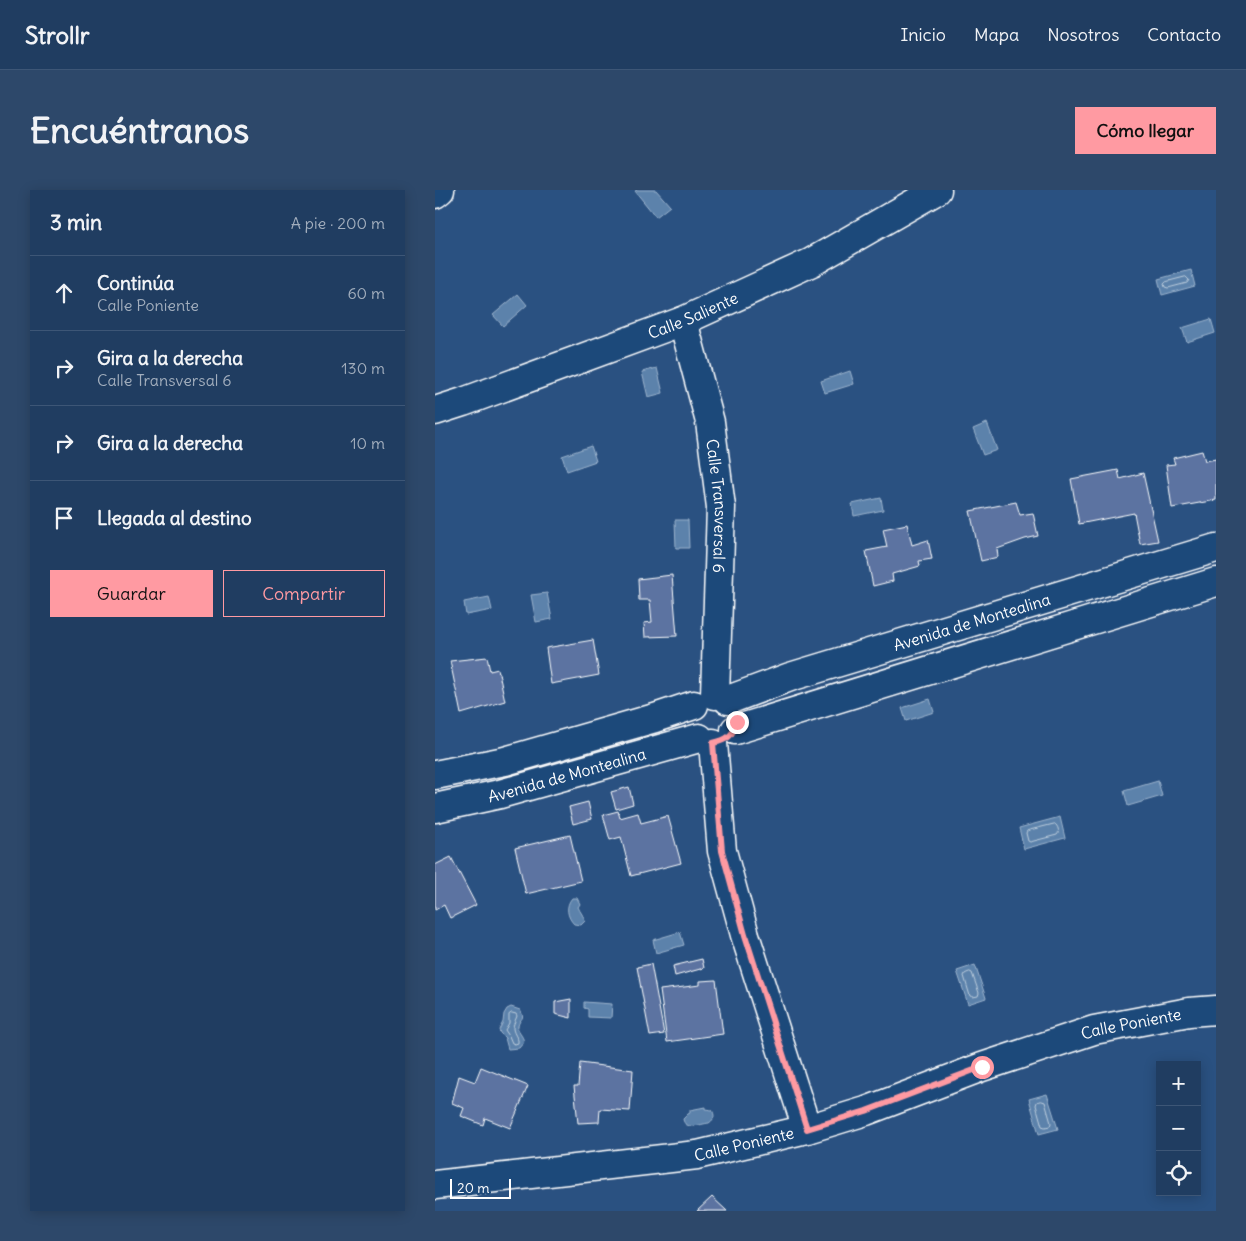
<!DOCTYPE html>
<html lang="es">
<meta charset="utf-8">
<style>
body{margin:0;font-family:Delius,sans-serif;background:#2d486a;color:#f1f3f6}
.controls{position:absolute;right:15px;bottom:15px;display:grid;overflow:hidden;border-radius:0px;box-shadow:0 2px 12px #0003}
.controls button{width:45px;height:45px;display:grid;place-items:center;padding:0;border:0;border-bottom:1px solid #3d5676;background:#203d61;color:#f1f3f6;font:25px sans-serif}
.scale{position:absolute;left:15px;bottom:12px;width:61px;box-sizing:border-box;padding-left:5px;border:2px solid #fff;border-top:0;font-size:14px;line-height:18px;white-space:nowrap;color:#fff;-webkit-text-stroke:4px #1f4a7a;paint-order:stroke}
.stop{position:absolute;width:15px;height:15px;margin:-11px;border:4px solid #ff9aa2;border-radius:50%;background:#fff}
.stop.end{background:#ff9aa2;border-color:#fff;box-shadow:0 1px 5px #0008}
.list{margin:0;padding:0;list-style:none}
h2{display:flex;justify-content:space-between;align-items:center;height:65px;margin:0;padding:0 20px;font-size:21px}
h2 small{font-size:16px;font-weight:400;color:#a2aebd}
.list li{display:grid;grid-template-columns:32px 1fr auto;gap:15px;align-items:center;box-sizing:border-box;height:75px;padding:0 20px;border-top:1px solid #3d5676}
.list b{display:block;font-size:19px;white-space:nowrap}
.list p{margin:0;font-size:16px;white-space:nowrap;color:#a2aebd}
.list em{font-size:16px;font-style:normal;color:#a2aebd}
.actions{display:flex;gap:10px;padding:15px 20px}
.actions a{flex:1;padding:11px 0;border:1px solid #ff9aa2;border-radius:0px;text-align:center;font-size:18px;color:#ff9aa2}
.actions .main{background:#ff9aa2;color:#111}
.icon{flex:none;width:28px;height:28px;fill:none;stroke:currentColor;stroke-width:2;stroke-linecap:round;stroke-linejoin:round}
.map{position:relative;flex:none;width:781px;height:1021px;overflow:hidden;border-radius:0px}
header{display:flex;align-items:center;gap:30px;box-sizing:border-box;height:70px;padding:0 25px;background:#203d61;border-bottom:1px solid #3d5676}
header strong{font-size:24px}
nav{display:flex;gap:28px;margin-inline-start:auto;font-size:18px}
.intro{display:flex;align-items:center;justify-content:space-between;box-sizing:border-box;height:120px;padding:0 30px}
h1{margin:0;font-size:35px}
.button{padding:12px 22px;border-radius:0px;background:#ff9aa2;color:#111;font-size:18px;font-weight:700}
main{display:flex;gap:30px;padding:0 30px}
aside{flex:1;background:#203d61;border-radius:0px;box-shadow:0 2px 12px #0003}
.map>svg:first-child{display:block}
.water{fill:#5b82ab;stroke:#9db4cd}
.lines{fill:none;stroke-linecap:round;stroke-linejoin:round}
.shore{stroke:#bdcddd;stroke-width:1}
.building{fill:#5c73a1;stroke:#fff}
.minor-casing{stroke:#fff;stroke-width:31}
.minor{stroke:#1f4a7a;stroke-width:28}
.route{stroke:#ff9aa2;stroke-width:6}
.labels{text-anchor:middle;stroke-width:4;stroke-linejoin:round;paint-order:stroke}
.street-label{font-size:16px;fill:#fff;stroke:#1f4a7a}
</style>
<header>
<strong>Strollr</strong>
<nav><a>Inicio</a><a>Mapa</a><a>Nosotros</a><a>Contacto</a></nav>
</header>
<div class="intro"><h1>Encuéntranos</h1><a class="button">Cómo llegar</a></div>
<main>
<aside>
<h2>3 min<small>A pie · 200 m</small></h2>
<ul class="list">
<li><svg class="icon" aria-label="ahead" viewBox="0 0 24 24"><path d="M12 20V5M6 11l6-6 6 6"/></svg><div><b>Continúa</b><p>Calle Poniente</p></div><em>60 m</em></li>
<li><svg class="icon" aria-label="right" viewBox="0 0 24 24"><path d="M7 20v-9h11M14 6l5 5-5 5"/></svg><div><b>Gira a la derecha</b><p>Calle Transversal 6</p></div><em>130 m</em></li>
<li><svg class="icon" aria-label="right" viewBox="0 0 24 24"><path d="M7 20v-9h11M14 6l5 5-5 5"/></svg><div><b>Gira a la derecha</b></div><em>10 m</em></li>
<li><svg class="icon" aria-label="arrive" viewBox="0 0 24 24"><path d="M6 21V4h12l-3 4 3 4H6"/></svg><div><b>Llegada al destino</b></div></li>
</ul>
<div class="actions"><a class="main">Guardar</a><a>Compartir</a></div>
</aside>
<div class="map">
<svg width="781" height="1021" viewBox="0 0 781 1021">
<rect width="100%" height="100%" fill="#2a5181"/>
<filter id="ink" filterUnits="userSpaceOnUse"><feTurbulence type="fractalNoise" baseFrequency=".02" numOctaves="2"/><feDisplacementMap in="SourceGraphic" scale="10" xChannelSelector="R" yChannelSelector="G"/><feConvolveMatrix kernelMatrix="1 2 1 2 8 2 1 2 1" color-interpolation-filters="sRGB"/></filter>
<g filter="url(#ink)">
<path class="water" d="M202,0H221L235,16L221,27L200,1Z
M756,80L760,96L727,105L723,89Z
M83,104L92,115L68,136L58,125Z
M776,129L780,143L752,152L747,138Z
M222,178L228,203L213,207L207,182Z
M415,181L419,194L390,203L386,191Z
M552,233L562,260L548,265L538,239Z
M156,256L161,271L132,281L127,266Z
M446,308L448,320L419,326L417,314Z
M240,330H253L254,358H241Z
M112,403L117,429L101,432L96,405Z
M54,407L57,420L31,425L29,412Z
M495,509L499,522L471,531L467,518Z
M723,591L727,606L693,616L689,601Z
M625,627L630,648L589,659L584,638Z
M137,708H142L145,714L143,717C145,722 149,726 150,731L146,735L139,734C132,727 130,716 137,708Z
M245,742L249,755L221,763L218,750Z
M540,775L551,808L533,814L522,781Z
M149,812L177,814L176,828L153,827V819L149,818Z
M76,817L85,820C91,830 85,827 83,836C81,841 88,845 89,852L84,858L73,859L70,848L65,843L64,840L68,832L69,824L72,819Z
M612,904L623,939L604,944L594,909Z
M270,917V919L277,920C280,925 280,929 274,933C265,934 250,941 248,929L253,924L255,923V920Z"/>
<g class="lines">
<path class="shore" d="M751,87L754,90L752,93L733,98L730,97L729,94L731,92Z
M620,634C623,636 625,642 622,645L595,652L593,651L591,643L592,641Z
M535,782L537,783L544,803L543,806L538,807L535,806L529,786L530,784Z
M77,823L81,824L82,826C77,839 76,837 83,850V853L80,854L77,853L74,846L70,840L74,833V825Z
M607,911L610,912L616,933L615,936L610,937L607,936L601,915L602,912Z"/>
</g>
<path class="building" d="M767,261L770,271L781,269V310L737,318L731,275L740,274L738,268Z
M683,280L685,289L708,283L723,351L705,354L699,323L644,334L636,289Z
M581,312L585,325L598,323L603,346L590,349L562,359L563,367L546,371L535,321Z
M472,334L477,355L493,350L497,369L484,371L485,376L457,384L458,391L438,396L431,361L452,357L448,339Z
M237,385L242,446L210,447L209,433L217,432L215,410H204L203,389Z
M158,450L164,485L116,494L111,458Z
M52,467L55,481L63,479L70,511L26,524L15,471Z
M194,597L198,614L181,619L176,602Z
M153,612L157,629L138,634L134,617Z
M183,621L185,628L203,623L206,633L233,626L246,673L196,686L186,647L175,650L168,625Z
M135,645L146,691L91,704L80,658Z
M16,667L41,715L15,728L9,715L0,720V675Z
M267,769L269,778L240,786L238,776Z
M216,774L229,844L215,846L202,777Z
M281,790L288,844L232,852L225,800L265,795V791Z
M136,809V828L120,824V812Z
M145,873L198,880L195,921L165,919L164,932L143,933L139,896H143Z
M46,877L93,896L75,938L50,928L48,935L26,926L29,918L17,913L24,886L40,892Z
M277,1007L292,1021H262Z"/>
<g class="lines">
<defs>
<g id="minor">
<path d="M0,4L5,0"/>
<path id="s1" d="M248,131L275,232L286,317L280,505"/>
<path id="s2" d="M0,221L28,212L248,131L377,72L502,0"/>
<path id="s3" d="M293,510L355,487L781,358"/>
<path d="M300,540L781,392"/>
<path d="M278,553L287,661L310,745L372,939"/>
<path d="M0,585L70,571L220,528L259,515"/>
<path id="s4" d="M0,618L65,604L264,548"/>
<path id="s5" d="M0,995L262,965L372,939L431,921L547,877L659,840L754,822L781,820"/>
</g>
</defs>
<use href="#minor" class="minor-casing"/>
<use href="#minor" class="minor"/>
</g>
</g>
<g class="lines" filter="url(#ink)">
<path class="route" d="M302,532C298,546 292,550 278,553L287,661L310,745L372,939L431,921L547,877"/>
</g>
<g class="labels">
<g class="street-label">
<text dy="6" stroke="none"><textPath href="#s2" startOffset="275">Calle Saliente</textPath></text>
<text dy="6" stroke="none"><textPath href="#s1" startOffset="189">Calle Transversal 6</textPath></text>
<text dy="6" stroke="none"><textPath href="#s3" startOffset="256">Avenida de Montealina</textPath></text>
<text dy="6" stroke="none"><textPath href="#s4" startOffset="136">Avenida de Montealina</textPath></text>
<text dy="6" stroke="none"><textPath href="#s5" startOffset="718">Calle Poniente</textPath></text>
<text dy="6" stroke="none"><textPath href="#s5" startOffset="312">Calle Poniente</textPath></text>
</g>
</g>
</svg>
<div class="controls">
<button>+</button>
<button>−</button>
<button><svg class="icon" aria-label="locate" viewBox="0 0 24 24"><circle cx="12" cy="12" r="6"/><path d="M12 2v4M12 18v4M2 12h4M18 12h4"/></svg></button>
</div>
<div class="scale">20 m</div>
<div class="stop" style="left:547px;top:877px"></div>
<div class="stop end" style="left:302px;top:532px"></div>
</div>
</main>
